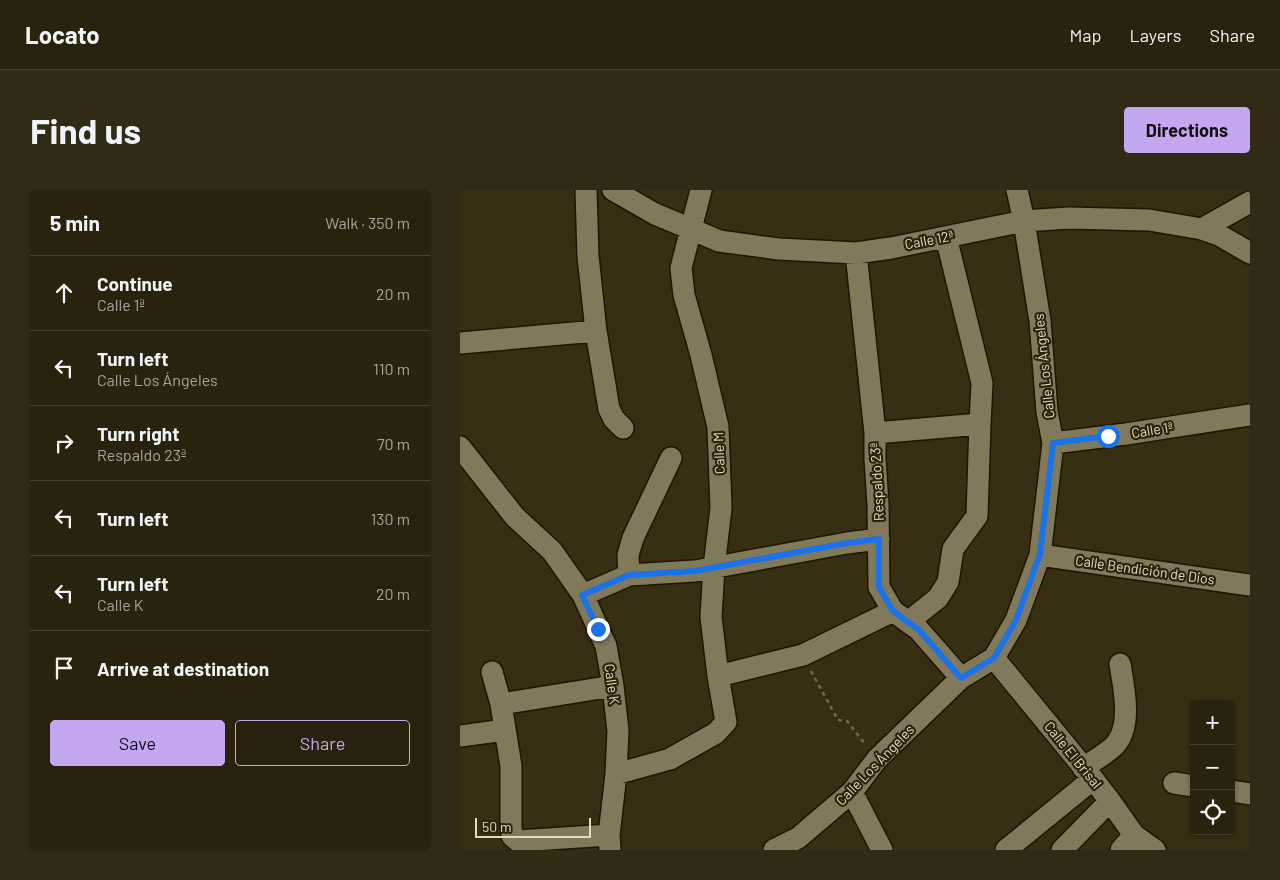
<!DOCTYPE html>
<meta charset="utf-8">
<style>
body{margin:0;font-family:Barlow,sans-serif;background:#312a17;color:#f1f3f6}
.controls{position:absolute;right:15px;bottom:15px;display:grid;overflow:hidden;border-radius:5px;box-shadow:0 1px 4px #0004}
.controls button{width:45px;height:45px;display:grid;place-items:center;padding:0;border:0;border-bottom:1px solid #453f2e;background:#29220e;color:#f1f3f6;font:25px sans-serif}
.scale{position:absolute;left:15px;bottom:12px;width:116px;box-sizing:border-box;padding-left:5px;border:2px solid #e0dbcb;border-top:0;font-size:14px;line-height:18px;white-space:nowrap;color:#e0dbcb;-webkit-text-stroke:4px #2d2408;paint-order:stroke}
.stop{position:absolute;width:15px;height:15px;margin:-11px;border:4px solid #1a73e8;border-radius:50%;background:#fff}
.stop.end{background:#1a73e8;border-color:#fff;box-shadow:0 1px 5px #0008}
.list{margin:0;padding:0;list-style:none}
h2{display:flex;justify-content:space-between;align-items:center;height:65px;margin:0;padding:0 20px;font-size:21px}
h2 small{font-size:16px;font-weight:400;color:#a5a49e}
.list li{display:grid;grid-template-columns:32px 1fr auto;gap:15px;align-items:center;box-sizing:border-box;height:75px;padding:0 20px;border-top:1px solid #453f2e}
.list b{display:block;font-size:19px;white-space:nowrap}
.list p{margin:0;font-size:16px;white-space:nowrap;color:#a5a49e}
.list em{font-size:16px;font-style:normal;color:#a5a49e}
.actions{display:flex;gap:10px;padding:15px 20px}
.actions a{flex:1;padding:11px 0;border:1px solid #c4a7f1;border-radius:5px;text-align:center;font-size:18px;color:#c4a7f1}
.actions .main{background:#c4a7f1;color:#111}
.icon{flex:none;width:28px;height:28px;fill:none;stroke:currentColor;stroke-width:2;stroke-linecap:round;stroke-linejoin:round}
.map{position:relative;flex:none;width:790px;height:660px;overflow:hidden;border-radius:5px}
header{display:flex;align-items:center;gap:30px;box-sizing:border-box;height:70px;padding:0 25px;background:#29220e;border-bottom:1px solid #453f2e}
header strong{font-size:24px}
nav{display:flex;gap:28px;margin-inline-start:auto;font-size:18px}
.intro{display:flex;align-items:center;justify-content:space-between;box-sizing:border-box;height:120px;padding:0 30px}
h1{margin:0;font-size:35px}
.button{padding:12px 22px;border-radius:5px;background:#c4a7f1;color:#111;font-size:18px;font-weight:700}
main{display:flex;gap:30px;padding:0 30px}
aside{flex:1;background:#29220e;border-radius:5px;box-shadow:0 1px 4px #0004}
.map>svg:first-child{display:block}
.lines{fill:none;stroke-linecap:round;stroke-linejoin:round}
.minor-casing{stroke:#1f1600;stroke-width:24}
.path{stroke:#706851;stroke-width:2.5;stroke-dasharray:4 4;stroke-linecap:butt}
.minor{stroke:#82785a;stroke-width:21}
.route{stroke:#1a73e8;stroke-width:6}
.labels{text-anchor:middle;stroke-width:4.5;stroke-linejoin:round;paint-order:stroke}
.street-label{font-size:14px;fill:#e0dbcb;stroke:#2d2408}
</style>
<header>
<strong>Locato</strong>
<nav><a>Map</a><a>Layers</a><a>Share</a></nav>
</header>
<div class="intro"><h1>Find us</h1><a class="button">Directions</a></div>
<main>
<aside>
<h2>5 min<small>Walk · 350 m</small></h2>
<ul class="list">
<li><svg class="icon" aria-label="ahead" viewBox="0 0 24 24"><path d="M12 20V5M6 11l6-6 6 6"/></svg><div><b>Continue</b><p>Calle 1ª</p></div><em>20 m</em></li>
<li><svg class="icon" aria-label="left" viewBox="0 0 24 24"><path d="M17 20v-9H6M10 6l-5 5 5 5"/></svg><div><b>Turn left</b><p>Calle Los Ángeles</p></div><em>110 m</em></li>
<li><svg class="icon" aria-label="right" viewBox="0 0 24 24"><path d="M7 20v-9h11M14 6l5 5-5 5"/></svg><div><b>Turn right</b><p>Respaldo 23ª</p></div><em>70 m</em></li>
<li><svg class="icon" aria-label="left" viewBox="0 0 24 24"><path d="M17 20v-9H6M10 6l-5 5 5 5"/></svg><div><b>Turn left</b></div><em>130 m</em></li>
<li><svg class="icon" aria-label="left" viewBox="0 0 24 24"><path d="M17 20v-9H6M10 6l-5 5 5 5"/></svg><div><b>Turn left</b><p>Calle K</p></div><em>20 m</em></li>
<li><svg class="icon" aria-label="arrive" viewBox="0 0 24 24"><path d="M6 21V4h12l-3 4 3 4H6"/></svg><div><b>Arrive at destination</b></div></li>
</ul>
<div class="actions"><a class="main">Save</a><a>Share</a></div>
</aside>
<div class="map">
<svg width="790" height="660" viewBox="0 0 790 660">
<rect width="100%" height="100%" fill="#372e13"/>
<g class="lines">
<defs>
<path id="minor" d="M126,0L128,66L136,141L149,219L154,229L163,238
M153,0L195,24L231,39L259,51L319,59L396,63L431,58L564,31L609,28L689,30L742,39L759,45L790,63
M742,39L790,12
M396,63L415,243V269L418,314L419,397L433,421L459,440L501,488
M0,153L136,141
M415,243L520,234L522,193L486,47
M593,253L666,244L790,225
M0,257L55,327L92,361L123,405L146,456L153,496L158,541L156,584L149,645L150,660
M580,365L790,395
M169,385L168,365L173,348L211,268
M123,405L169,385L235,381L387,353L419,349
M448,432L478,408L488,392L493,359L517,326L520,234
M534,468L633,589L650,611L674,645L695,660
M32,482L41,514L51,576V638L52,646L58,651L149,645
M258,486L343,465L433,421
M41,514L153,496
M0,546L45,540
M623,578C633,571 644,565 653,557C673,539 664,498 660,474
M156,584L210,569L256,543L266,532L258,486L251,427L254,377L261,318L258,237L241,165L224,105L221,78L241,0
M714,593L734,596
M771,601L790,604
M392,602L422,660
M314,660L338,648L392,602L417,569L501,488L534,468L556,430L580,365L593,253L587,222L580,131L564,31L557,0
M546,660L633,589
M602,660L650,611
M661,660L674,645"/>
</defs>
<use href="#minor" class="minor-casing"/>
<path class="path" d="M351,481L378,530L387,531L405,554"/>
<use href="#minor" class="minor"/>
</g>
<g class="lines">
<path class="route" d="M138,439L122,405L169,385L235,381L387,353L419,349V397L433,421L459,440L501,488L534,468L556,430L580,364L593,253L648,246"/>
</g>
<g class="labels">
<g class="street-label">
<text transform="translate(469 50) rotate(-11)" y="5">Calle 12ª</text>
<text transform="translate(584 176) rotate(-96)" y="5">Calle Los Ángeles</text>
<text transform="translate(692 240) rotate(-9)" y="5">Calle 1ª</text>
<text transform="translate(259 263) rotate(-92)" y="5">Calle M</text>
<text transform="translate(417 292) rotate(-93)" y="5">Respaldo 23ª</text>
<text transform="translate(685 380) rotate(8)" y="5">Calle Bendición de Dios</text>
<text transform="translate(152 494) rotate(82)" y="5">Calle K</text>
<text transform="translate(613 565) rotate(51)" y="5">Calle El Brisal</text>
<text transform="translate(415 575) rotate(-46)" y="5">Calle Los Ángeles</text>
</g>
</g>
</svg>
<div class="controls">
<button>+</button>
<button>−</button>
<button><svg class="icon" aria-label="locate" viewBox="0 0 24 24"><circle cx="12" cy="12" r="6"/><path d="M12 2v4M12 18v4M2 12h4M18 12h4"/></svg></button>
</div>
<div class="scale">50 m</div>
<div class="stop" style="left:648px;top:246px"></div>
<div class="stop end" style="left:138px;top:439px"></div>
</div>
</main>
